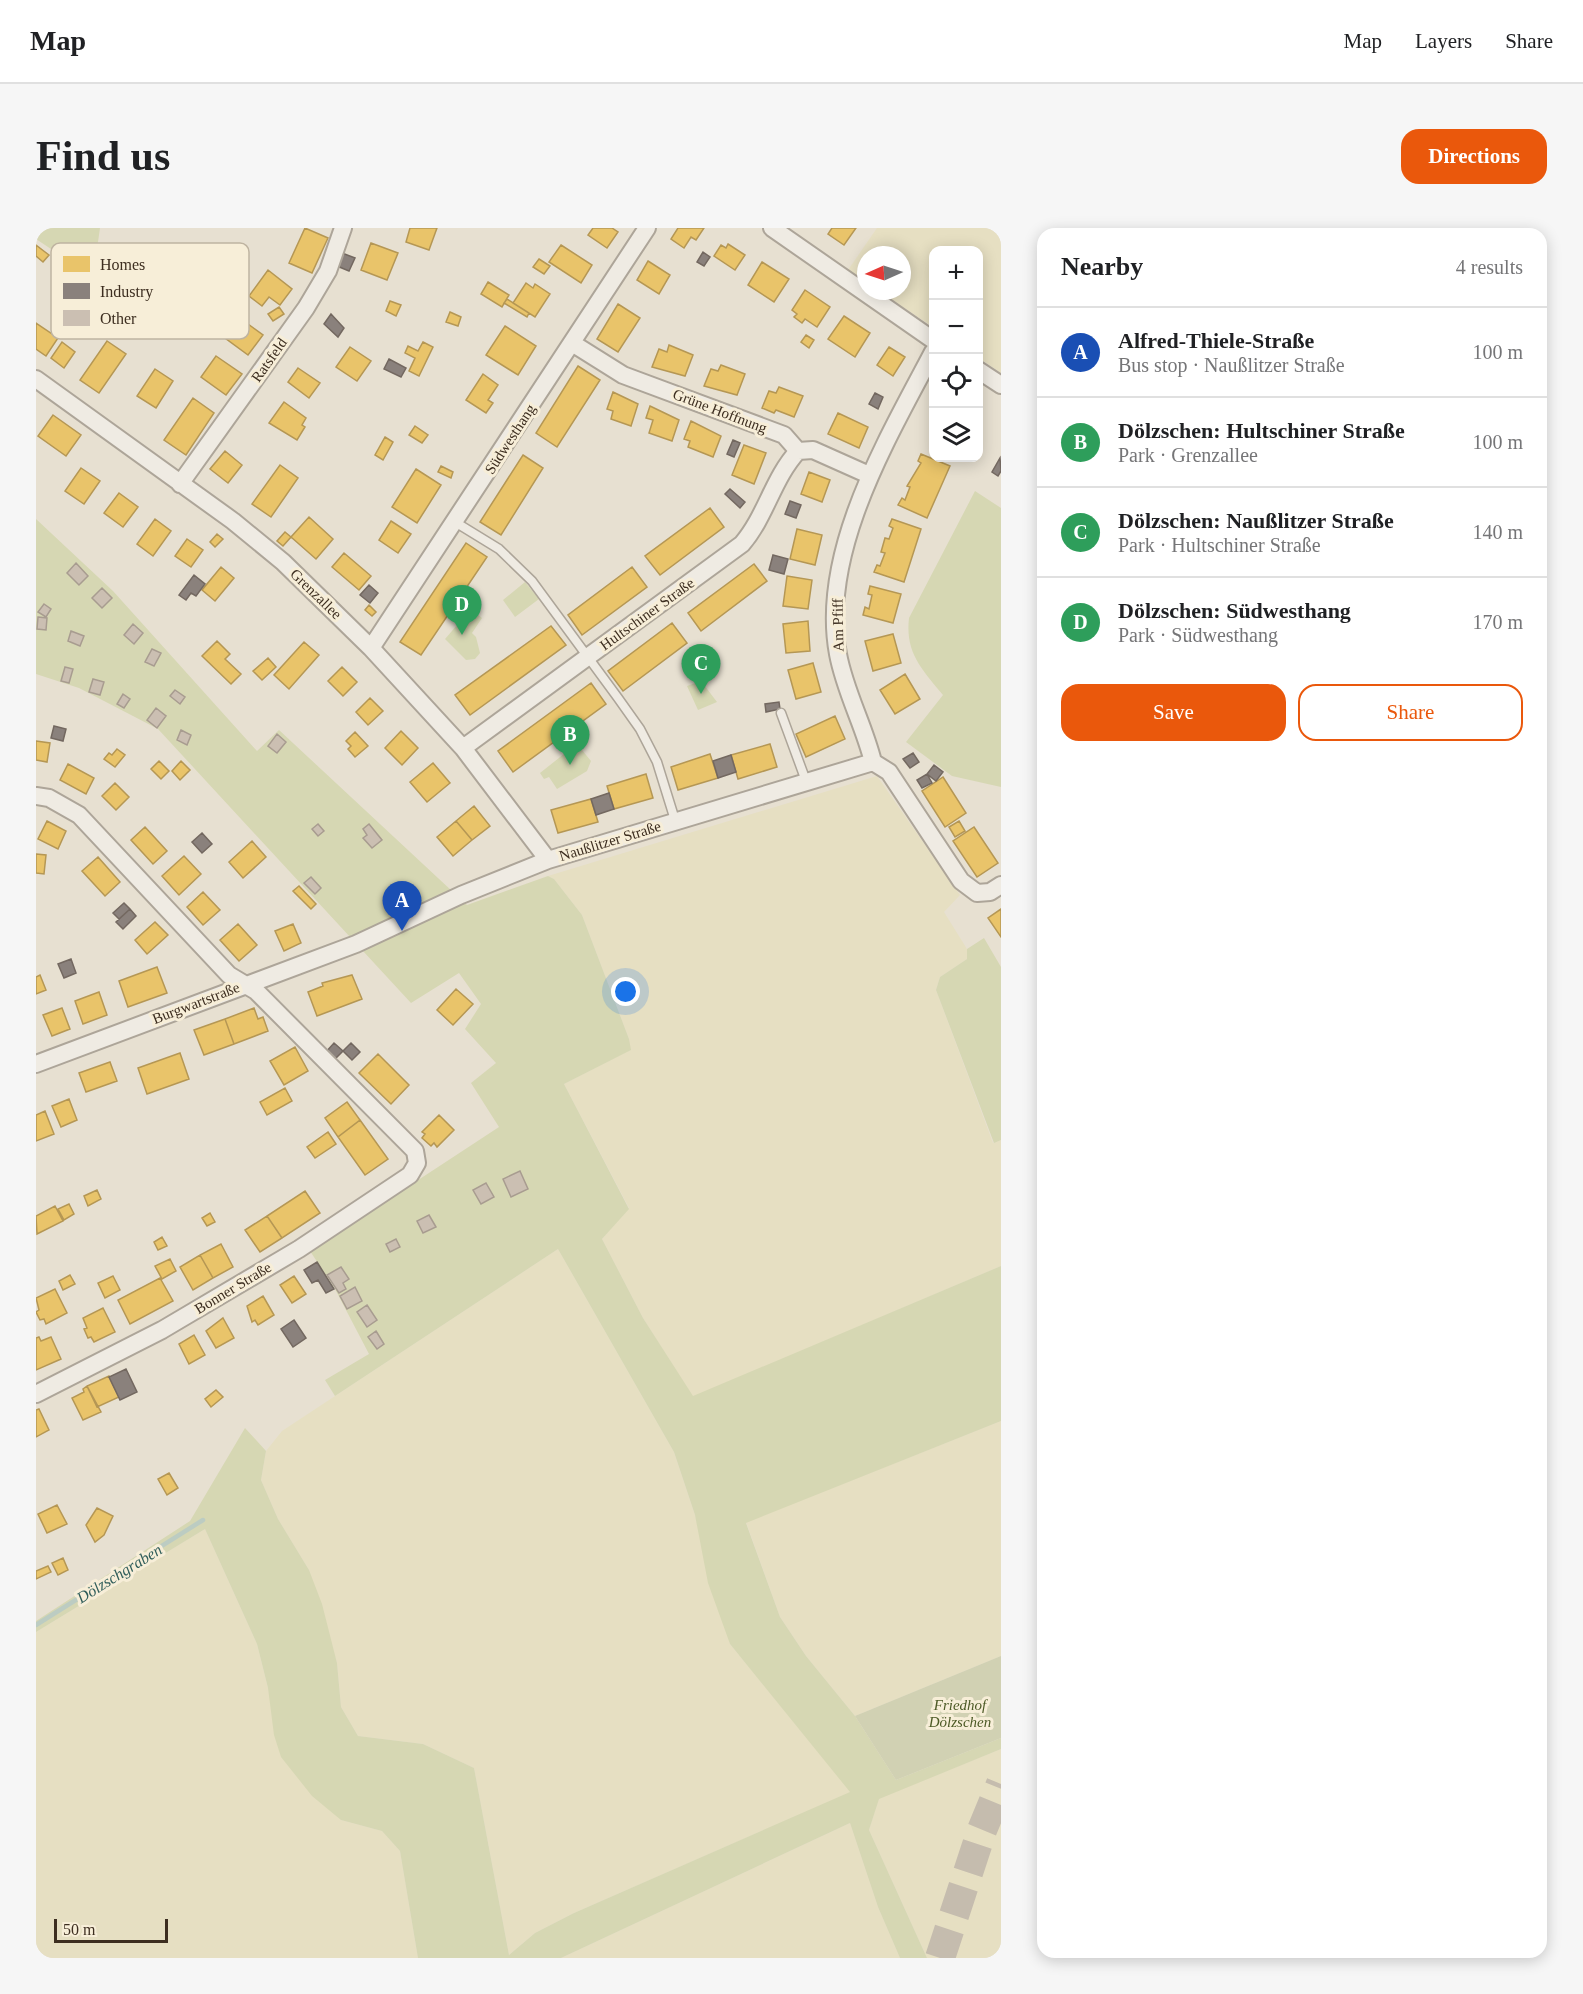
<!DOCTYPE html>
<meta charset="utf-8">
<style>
body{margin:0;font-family:Georgia,serif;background:#f6f6f6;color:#202124}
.controls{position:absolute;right:18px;top:18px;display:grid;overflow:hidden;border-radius:12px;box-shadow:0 3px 15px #0003}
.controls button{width:54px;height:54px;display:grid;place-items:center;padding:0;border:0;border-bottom:2px solid #e0e0e0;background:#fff;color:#202124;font:30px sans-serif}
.compass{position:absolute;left:821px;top:18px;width:54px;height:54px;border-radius:50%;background:#fff;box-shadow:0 3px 15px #0003;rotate:267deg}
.scale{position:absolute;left:18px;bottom:15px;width:114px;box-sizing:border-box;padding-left:6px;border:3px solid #3d2e20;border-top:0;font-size:16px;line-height:21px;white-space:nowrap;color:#3d2e20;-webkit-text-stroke:4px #f7eed8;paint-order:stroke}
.you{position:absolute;left:590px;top:764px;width:21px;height:21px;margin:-15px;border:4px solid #fff;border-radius:50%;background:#1a73e8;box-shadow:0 0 0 9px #1a73e833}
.badge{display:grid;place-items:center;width:39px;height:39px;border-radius:50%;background:#ea580c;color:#fff;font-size:20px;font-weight:700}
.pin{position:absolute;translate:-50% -50px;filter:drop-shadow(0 2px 3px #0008)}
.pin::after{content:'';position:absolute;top:32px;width:21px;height:18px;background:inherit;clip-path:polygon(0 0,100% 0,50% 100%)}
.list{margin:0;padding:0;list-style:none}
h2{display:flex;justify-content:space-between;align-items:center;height:78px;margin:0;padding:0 24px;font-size:26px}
h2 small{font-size:20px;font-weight:400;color:#757577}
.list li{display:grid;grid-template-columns:39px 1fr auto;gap:18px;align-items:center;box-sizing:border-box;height:90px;padding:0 24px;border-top:2px solid #e0e0e0}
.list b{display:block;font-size:22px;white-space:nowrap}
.list p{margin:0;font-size:20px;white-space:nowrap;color:#757577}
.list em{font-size:20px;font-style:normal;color:#757577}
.actions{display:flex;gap:12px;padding:18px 24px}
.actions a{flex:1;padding:14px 0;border:2px solid #ea580c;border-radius:18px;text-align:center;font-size:21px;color:#ea580c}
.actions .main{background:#ea580c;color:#fff}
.icon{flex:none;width:33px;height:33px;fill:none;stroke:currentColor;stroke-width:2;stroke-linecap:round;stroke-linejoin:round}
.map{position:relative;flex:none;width:965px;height:1730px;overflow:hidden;border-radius:18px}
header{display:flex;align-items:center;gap:36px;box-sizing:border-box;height:84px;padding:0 30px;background:#fff;border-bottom:2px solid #e0e0e0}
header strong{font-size:28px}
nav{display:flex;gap:33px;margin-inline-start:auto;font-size:21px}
.intro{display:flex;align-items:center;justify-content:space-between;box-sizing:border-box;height:144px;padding:0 36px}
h1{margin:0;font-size:42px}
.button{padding:15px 27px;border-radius:18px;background:#ea580c;color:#fff;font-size:21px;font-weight:700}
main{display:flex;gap:36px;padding:0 36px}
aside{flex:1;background:#fff;border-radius:18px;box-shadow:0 3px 15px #0003}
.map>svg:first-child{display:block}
.farmland{fill:#e6dfc2}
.green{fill:#d6d7b3}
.cemetery{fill:#d1d1b3}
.homes{fill:#e9c46a;stroke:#b59754;stroke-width:1.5}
.industry{fill:#8a817c;stroke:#736860;stroke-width:1.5}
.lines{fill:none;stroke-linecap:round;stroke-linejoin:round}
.stream{stroke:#bcccc2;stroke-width:4.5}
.building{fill:#cbbfb2;stroke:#a89c90;stroke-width:1.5}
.motorway-tunnel{stroke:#c5bcae;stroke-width:30;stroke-dasharray:30 15;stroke-linecap:butt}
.service-casing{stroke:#ada599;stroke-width:11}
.minor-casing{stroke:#ada599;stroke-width:20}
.service{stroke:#efebe3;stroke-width:8}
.minor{stroke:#efebe3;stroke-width:16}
.labels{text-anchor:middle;stroke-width:6;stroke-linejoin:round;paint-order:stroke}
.street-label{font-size:15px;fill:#3d2e20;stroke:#f7eed8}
.park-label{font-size:15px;font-style:italic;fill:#4d5a26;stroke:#f7eed8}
.water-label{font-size:16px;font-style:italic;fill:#2f5d5a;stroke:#f7eed8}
.key{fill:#f7eed8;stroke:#bfb4a1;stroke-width:1.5}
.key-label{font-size:16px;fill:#3d2e20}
</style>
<header>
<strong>Map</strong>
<nav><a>Map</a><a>Layers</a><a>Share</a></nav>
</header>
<div class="intro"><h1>Find us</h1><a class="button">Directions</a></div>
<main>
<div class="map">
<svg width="965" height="1730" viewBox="0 0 965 1730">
<rect width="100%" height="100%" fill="#e7e0d1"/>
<path class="farmland" d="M841,0H965V145L943,130L942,22H897V99L843,63H866V27H830V54L812,42Z
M841,548L924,667L908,684L931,721V731L904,749L900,762L957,915L965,912V1038L657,1169L607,1090L566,1011L593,980L528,856L594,822L593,811L546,687L518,651L512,648Z
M522,1021L638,1224L659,1287L694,1416L815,1564L538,1685L499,1705L473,1727L438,1540L387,1516L322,1508L305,1479L301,1435L273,1342L242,1291L225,1252L230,1223L246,1203Z
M965,1193V1428L819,1488L770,1428L744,1389L710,1294Z
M169,1301L221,1416L232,1460L305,1592L346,1603L364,1623L382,1730H0V1404Z
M965,1521V1730H891L833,1602L843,1570Z
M814,1595L842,1679L864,1730H525Z"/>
<path class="green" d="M0,0H64L57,49L0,11Z
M939,263L965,280V559L916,548L870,514L907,467C886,441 869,425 873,390Z
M0,291L77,363L221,523L243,502L431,677L512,648L518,651L546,687L593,811L595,822L528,856L593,981L566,1011L607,1090L657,1168L965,1038V1193L710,1295L744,1389L770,1428L819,1488L860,1552L965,1510V1521L843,1571L833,1602L891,1730H864L842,1679L814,1595L525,1730H382L364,1623L346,1603L305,1592L276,1568L245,1529L238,1507L232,1460L221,1416L169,1301L0,1404V1393L154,1293L209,1200L230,1223L225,1252L242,1291L273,1342L286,1376L301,1435L305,1479L322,1508L387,1516L438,1540L473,1727L499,1705L538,1685L814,1564L694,1416L672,1355L659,1287L638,1224L522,1021L299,1168L289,1152L333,1126L299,1061L274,1023L463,899L435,855L460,835L429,801L445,776L423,745L375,775L122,501L43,460L0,446Z
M489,354L503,371L479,389L467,372Z
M435,381L446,390L436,405L440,409L444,425L439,431L430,432L409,411Z
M665,453L681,474L662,482L651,458Z
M538,518L546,522L555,533L551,543L521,561L513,549L508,551L504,545Z
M948,710L965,739V912L958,915L900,762L904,749L931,731V721Z"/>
<path class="cemetery" d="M965,1428V1510L860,1552L819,1488Z"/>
<path class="homes" d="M269,0L292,10L276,45L253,35Z
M374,0H401L393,22L370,14Z
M557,0H576L582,4L571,20L552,7Z
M642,0H668L660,12L655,9L648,20L635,11Z
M796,0H820L808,17L792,6Z
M335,15L362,25L351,52L325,42Z
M692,16L709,27L699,42L678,28L685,17L690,20Z
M0,17L13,27L7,34L0,28Z
M525,17L556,37L545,55L513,34Z
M503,31L514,38L508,46L497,39Z
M612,33L634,47L623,66L601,52Z
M726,34L753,51L738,74L712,57Z
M232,42L256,61L244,77L233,69L226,78L213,68Z
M452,54L473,67L466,79L445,66Z
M490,55L497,60L499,56L514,66L499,89L477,75Z
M769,62L794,79L781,99L769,91L766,95L758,89L761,86L756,82Z
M471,71L493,85L491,89L468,75Z
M354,73L365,77L360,88L350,83Z
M582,76L604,90L582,124L561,111Z
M243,79L248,86L237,93L232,86Z
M414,84L425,89L422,98L410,94Z
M808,88L834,105L819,129L792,111Z
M204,90L227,107L212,127L189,110Z
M0,95L22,110L10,128L0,121Z
M469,98L500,118L482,147L450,127Z
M770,107L778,112L773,120L765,114Z
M71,113L90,126L63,165L44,152Z
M26,114L39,124L28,140L15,130Z
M387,114L397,119L383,148L373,143L379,130L369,125L372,118L382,123Z
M633,117L657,127L649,148L616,139L623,121L631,124Z
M314,119L335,133L321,153L300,139Z
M853,119L869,129L857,148L841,137Z
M180,128L206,146L190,167L165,149Z
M685,137L709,146L701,167L668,158L675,141L682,143Z
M542,138L564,152L521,219L500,205Z
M262,140L284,155L273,170L252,154Z
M119,141L137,153L120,180L101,168Z
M447,146L462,157L452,172L457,175L450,185L430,172Z
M743,159L767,168L758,189L740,182L738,185L726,180L733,163L740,165Z
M577,164L602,176L595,198L575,191L577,183L571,181Z
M157,170L178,185L150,227L128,212Z
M248,174L270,190L266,197L269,199L261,212L233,195Z
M614,178L643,192L636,213L613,205L617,192L610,190Z
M802,185L832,199L823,220L792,206Z
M17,187L45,207L30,228L2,208Z
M655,193L685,208L677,229L652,219L654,213L648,211Z
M379,198L392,207L386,215L373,207Z
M349,209L357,214L347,232L339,227Z
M708,217L730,225L718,256L696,247Z
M189,223L206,237L192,255L174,241Z
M885,226L914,238L891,290L862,277L866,270L869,272L874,259L871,258L885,235L882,233Z
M487,227L507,240L465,307L444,294Z
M244,237L262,250L235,289L216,276Z
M405,238L417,244L415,250L402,244Z
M45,240L64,253L48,276L29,263Z
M380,241L405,257L381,295L356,279Z
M773,244L794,252L786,274L765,266Z
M83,265L102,279L87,299L68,285Z
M674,280L688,299L624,347L609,328Z
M273,289L297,311L280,331L255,309Z
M119,291L135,303L117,328L101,316Z
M856,291L885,301L868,354L838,344L841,337L844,338L849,325L845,324L849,310L853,311L857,300L853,298Z
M355,293L375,306L362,325L343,312Z
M761,301L786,307L779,337L754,331Z
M249,304L255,309L247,318L241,313Z
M181,306L187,311L179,319L174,314Z
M151,311L167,322L155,339L139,328Z
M430,315L451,329L385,427L364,414Z
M308,325L335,348L323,362L296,339Z
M718,336L731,353L665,403L652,385Z
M185,339L198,350L179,373L166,362Z
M596,339L611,359L546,407L532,387Z
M751,348L776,352L772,381L747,378Z
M834,358L865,366L857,395L827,387L829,379L833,381L836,367L832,366Z
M333,377L340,384L336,388L329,382Z
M772,393L774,423L750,425L747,396Z
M636,395L651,415L587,463L572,443Z
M515,398L530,417L434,487L419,467Z
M857,406L865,435L837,443L829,413Z
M181,413L194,426L189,431L205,446L195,456L166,428Z
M268,414L283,427L253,461L238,447Z
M232,430L240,439L226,452L217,443Z
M777,435L785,464L760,471L752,442Z
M306,439L321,454L307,468L292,453Z
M869,446L884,471L859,486L844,462Z
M555,455L570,476L477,544L462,523Z
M334,470L347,483L332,497L320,484Z
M799,488L809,511L770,529L760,506Z
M365,503L382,520L366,537L349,520Z
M319,504L332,518L319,529L312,521L315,518L310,513Z
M0,513L14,515L11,534L0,532Z
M734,516L741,539L702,551L695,527Z
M81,521L89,527L79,539L68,531L73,525L76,527Z
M674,526L682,550L642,562L635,539Z
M123,533L133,543L125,551L115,541Z
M145,533L154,542L144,552L136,543Z
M397,535L414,555L391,574L374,554Z
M32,536L58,550L50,566L24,552Z
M610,546L617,570L578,581L571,558Z
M907,549L930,585L909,599L886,563Z
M79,555L93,569L80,582L66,568Z
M555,571L562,594L522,605L515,582Z
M438,578L454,598L436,612L420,593Z
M11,593L30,603L22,621L2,611Z
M420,593L436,612L417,628L401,609Z
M923,593L929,603L919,609L913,599Z
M109,599L131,623L117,636L95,612Z
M938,599L962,635L941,649L917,613Z
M216,613L230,629L207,650L193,634Z
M0,626L10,627L8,646L0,645Z
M148,628L165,646L143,667L126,648Z
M62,629L84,654L69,668L46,643Z
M263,658L280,676L275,681L257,663Z
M167,664L184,682L167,697L151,679Z
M965,681V709L952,690Z
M119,694L132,707L111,726L99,712Z
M202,696L221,717L203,733L184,712Z
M257,696L265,715L248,723L239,703Z
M121,739L131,765L92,779L83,753Z
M4,747L10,762L0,766V749Z
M316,747L326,771L281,788L272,764L287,758L286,755Z
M420,761L437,776L417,797L401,782Z
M63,764L71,787L47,796L39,773Z
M26,780L34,801L16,808L7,787Z
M218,780L222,791L227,789L232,803L198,816L189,791Z
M189,791L198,816L168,827L158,802Z
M259,819L272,843L248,857L234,833Z
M144,825L153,851L111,866L102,840Z
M342,826L373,857L355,876L323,845Z
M74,834L81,853L50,864L43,845Z
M249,860L256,873L231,887L224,874Z
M33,871L41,892L25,899L16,878Z
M311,874L324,892L302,909L289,890Z
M9,883L18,906L0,913V887Z
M403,887L418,902L401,919L398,915L395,918L386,910L389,906L386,904Z
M324,892L352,931L329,947L302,909Z
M292,904L300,916L279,930L271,919Z
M61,962L65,971L52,978L48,968Z
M269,963L284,985L246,1010L231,988Z
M33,976L38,986L28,992L22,981Z
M19,978L27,993L1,1006L0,988Z
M174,985L179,994L171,998L166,990Z
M231,988L246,1010L224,1024L209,1002Z
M126,1009L131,1018L122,1022L118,1014Z
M185,1016L197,1039L177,1050L164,1027Z
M164,1027L177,1050L157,1062L144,1039Z
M134,1031L140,1043L126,1051L119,1038Z
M34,1047L39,1056L27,1062L23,1053Z
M77,1048L84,1062L69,1070L62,1055Z
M258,1048L270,1066L256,1075L244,1057Z
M124,1050L137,1073L94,1096L82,1072Z
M19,1061L31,1085L10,1096L8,1091L4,1092L0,1084L3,1082L0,1070Z
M227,1068L238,1087L222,1097L219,1092L216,1094L211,1078Z
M67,1080L79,1104L58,1114L55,1109L52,1110L48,1101L51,1100L47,1090Z
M187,1090L198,1110L180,1120L170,1103Z
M158,1107L169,1127L153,1136L143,1116Z
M3,1109L5,1113L15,1109L25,1131L0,1142V1110Z
M73,1148L83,1169L61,1179L51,1158Z
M51,1158L65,1184L47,1192L36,1170L48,1164L47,1161Z
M180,1162L187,1169L175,1179L169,1171Z
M3,1181L13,1202L0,1209V1182Z
M133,1245L142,1260L131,1267L122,1251Z
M21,1277L31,1296L11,1305L2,1286Z
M61,1280L77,1288L68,1307L59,1314L50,1297Z
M27,1330L32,1342L22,1347L16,1335Z
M12,1338L15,1344L0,1351V1343Z"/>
<path class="industry" d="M667,24L674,29L668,38L661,34Z
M306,25L319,30L313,43L301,38Z
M295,86L308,100L302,109L288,96Z
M353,131L370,140L365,149L348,141Z
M839,165L847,169L842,181L833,176Z
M697,212L704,215L698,229L691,226Z
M964,230L965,243L962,248L956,244Z
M694,261L709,274L704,280L689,266Z
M754,273L765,277L760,290L749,286Z
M737,327L752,331L748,346L733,342Z
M158,347L169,356L160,368L155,365L150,372L143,367Z
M333,357L342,365L334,375L324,367Z
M743,474L744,481L730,484L729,476Z
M18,498L30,501L27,513L15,510Z
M877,525L883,534L874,540L867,531Z
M695,527L700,544L682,550L677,533Z
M898,537L907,544L900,553L891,546Z
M891,546L896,555L886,560L881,552Z
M573,565L578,581L560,587L555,571Z
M166,605L176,616L166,625L156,614Z
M88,675L94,681L83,691L77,685Z
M94,681L100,688L87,701L80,694Z
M35,731L40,745L28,750L22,736Z
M298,815L307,823L299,831L290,824Z
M315,815L324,824L316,832L307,823Z
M281,1034L298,1061L290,1065L282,1052L276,1055L268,1042Z
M258,1092L270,1110L257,1119L245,1101Z
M90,1141L101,1164L84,1172L73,1149Z"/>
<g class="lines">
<path class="stream" d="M0,1397L167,1292"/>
</g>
<path class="building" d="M40,335L52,348L43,357L31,345Z
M66,360L76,370L66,380L56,370Z
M8,376L15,381L10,389L2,384Z
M2,389L11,390L10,402L1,401Z
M97,396L107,405L98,416L88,407Z
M35,403L48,408L44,418L32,413Z
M116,421L125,425L118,438L109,434Z
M29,439L37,441L33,455L25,453Z
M57,451L68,454L64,467L53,464Z
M139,462L149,469L144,476L134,468Z
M87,466L94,471L88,480L81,476Z
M120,480L130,488L121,500L111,492Z
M145,502L155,507L151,517L141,512Z
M241,506L250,514L241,525L232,518Z
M282,596L288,603L282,608L276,601Z
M333,596L346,612L336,620L327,610L331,607L327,601Z
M275,649L285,660L279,666L268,655Z
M484,943L492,961L475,969L467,951Z
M450,955L458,969L445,976L437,962Z
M393,987L400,999L387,1005L381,993Z
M360,1011L364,1019L354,1024L350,1016Z
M305,1039L313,1051L307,1055L310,1061L303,1065L291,1047Z
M319,1059L326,1073L311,1081L304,1068Z
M331,1077L341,1092L331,1099L321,1084Z
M340,1103L348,1116L341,1121L332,1109Z"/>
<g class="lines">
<path class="motorway-tunnel" d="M904,1730L946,1602L965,1556"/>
<defs>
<path id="service" d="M419,294L463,321L496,353L582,470L604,501L621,534L639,592
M745,485L770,553"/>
<path id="minor" d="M736,0L897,112
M536,115L587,147L748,207L762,223
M897,124C852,210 783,324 802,426C809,464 828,497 837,534L853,544L925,653L941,665L954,664L965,657
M942,142L965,157
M0,151L197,293L247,334L335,420L427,520L512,632
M762,223L777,222L833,247
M144,256L270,80L292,43L307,0
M335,420L611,0
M427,520L706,316C730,288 737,250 762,223
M0,568L13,570L43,587L193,747L220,763L379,923L381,935L374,947L263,1021L126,1102L0,1166
M0,836L320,716L425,667L512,632L837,534"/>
</defs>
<use href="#service" class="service-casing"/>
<use href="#minor" class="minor-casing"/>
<use href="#service" class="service"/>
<use href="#minor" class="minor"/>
</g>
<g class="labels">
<g class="street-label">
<text transform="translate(233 132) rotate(-55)" y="5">Ratsfeld</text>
<text transform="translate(684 183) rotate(21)" y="5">Grüne Hoffnung</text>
<text transform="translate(474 211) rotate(-57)" y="5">Südwesthang</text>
<text transform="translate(280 366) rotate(44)" y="5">Grenzallee</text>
<text transform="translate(611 386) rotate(-36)" y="5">Hultschiner Straße</text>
<text transform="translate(802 397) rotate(-91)" y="5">Am Pfiff</text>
<text transform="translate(574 613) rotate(-17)" y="5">Naußlitzer Straße</text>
<text transform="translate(160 775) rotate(-21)" y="5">Burgwartstraße</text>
<text transform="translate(197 1060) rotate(-31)" y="5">Bonner Straße</text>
</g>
<g class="park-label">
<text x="924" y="1482">Friedhof<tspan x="924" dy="17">Dölzschen</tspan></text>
</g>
<g class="water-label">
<text transform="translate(83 1345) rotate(-32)" y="6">Dölzschgraben</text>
</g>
</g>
<rect x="15" y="15" width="198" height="96" rx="9" class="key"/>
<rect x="27" y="28" width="27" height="16" fill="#e9c46a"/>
<rect x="27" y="55" width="27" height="16" fill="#8a817c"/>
<rect x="27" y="82" width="27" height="16" fill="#cbbfb2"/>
<g class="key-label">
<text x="64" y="42">Homes</text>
<text x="64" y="69">Industry</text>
<text x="64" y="96">Other</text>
</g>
</svg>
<div class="controls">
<button>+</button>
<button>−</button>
<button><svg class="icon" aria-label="locate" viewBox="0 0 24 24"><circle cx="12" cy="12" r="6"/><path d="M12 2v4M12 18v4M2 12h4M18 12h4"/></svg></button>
<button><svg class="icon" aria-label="layers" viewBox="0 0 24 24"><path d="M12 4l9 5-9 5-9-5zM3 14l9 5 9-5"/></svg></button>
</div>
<svg class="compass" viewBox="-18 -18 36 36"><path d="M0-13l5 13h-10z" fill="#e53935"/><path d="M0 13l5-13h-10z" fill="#757577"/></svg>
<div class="scale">50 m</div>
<div class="you"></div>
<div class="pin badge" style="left:366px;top:703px;background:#1a4fb4">A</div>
<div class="pin badge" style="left:534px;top:537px;background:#2e9e5b">B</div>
<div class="pin badge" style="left:665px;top:466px;background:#2e9e5b">C</div>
<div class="pin badge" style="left:426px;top:407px;background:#2e9e5b">D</div>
</div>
<aside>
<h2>Nearby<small>4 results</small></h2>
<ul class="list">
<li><span class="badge" style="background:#1a4fb4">A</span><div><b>Alfred-Thiele-Straße</b><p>Bus stop · Naußlitzer Straße</p></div><em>100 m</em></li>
<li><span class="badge" style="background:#2e9e5b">B</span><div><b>Dölzschen: Hultschiner Straße</b><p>Park · Grenzallee</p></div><em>100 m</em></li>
<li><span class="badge" style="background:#2e9e5b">C</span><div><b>Dölzschen: Naußlitzer Straße</b><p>Park · Hultschiner Straße</p></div><em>140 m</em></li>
<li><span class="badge" style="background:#2e9e5b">D</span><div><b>Dölzschen: Südwesthang</b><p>Park · Südwesthang</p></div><em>170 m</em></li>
</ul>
<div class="actions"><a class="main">Save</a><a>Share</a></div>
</aside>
</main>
